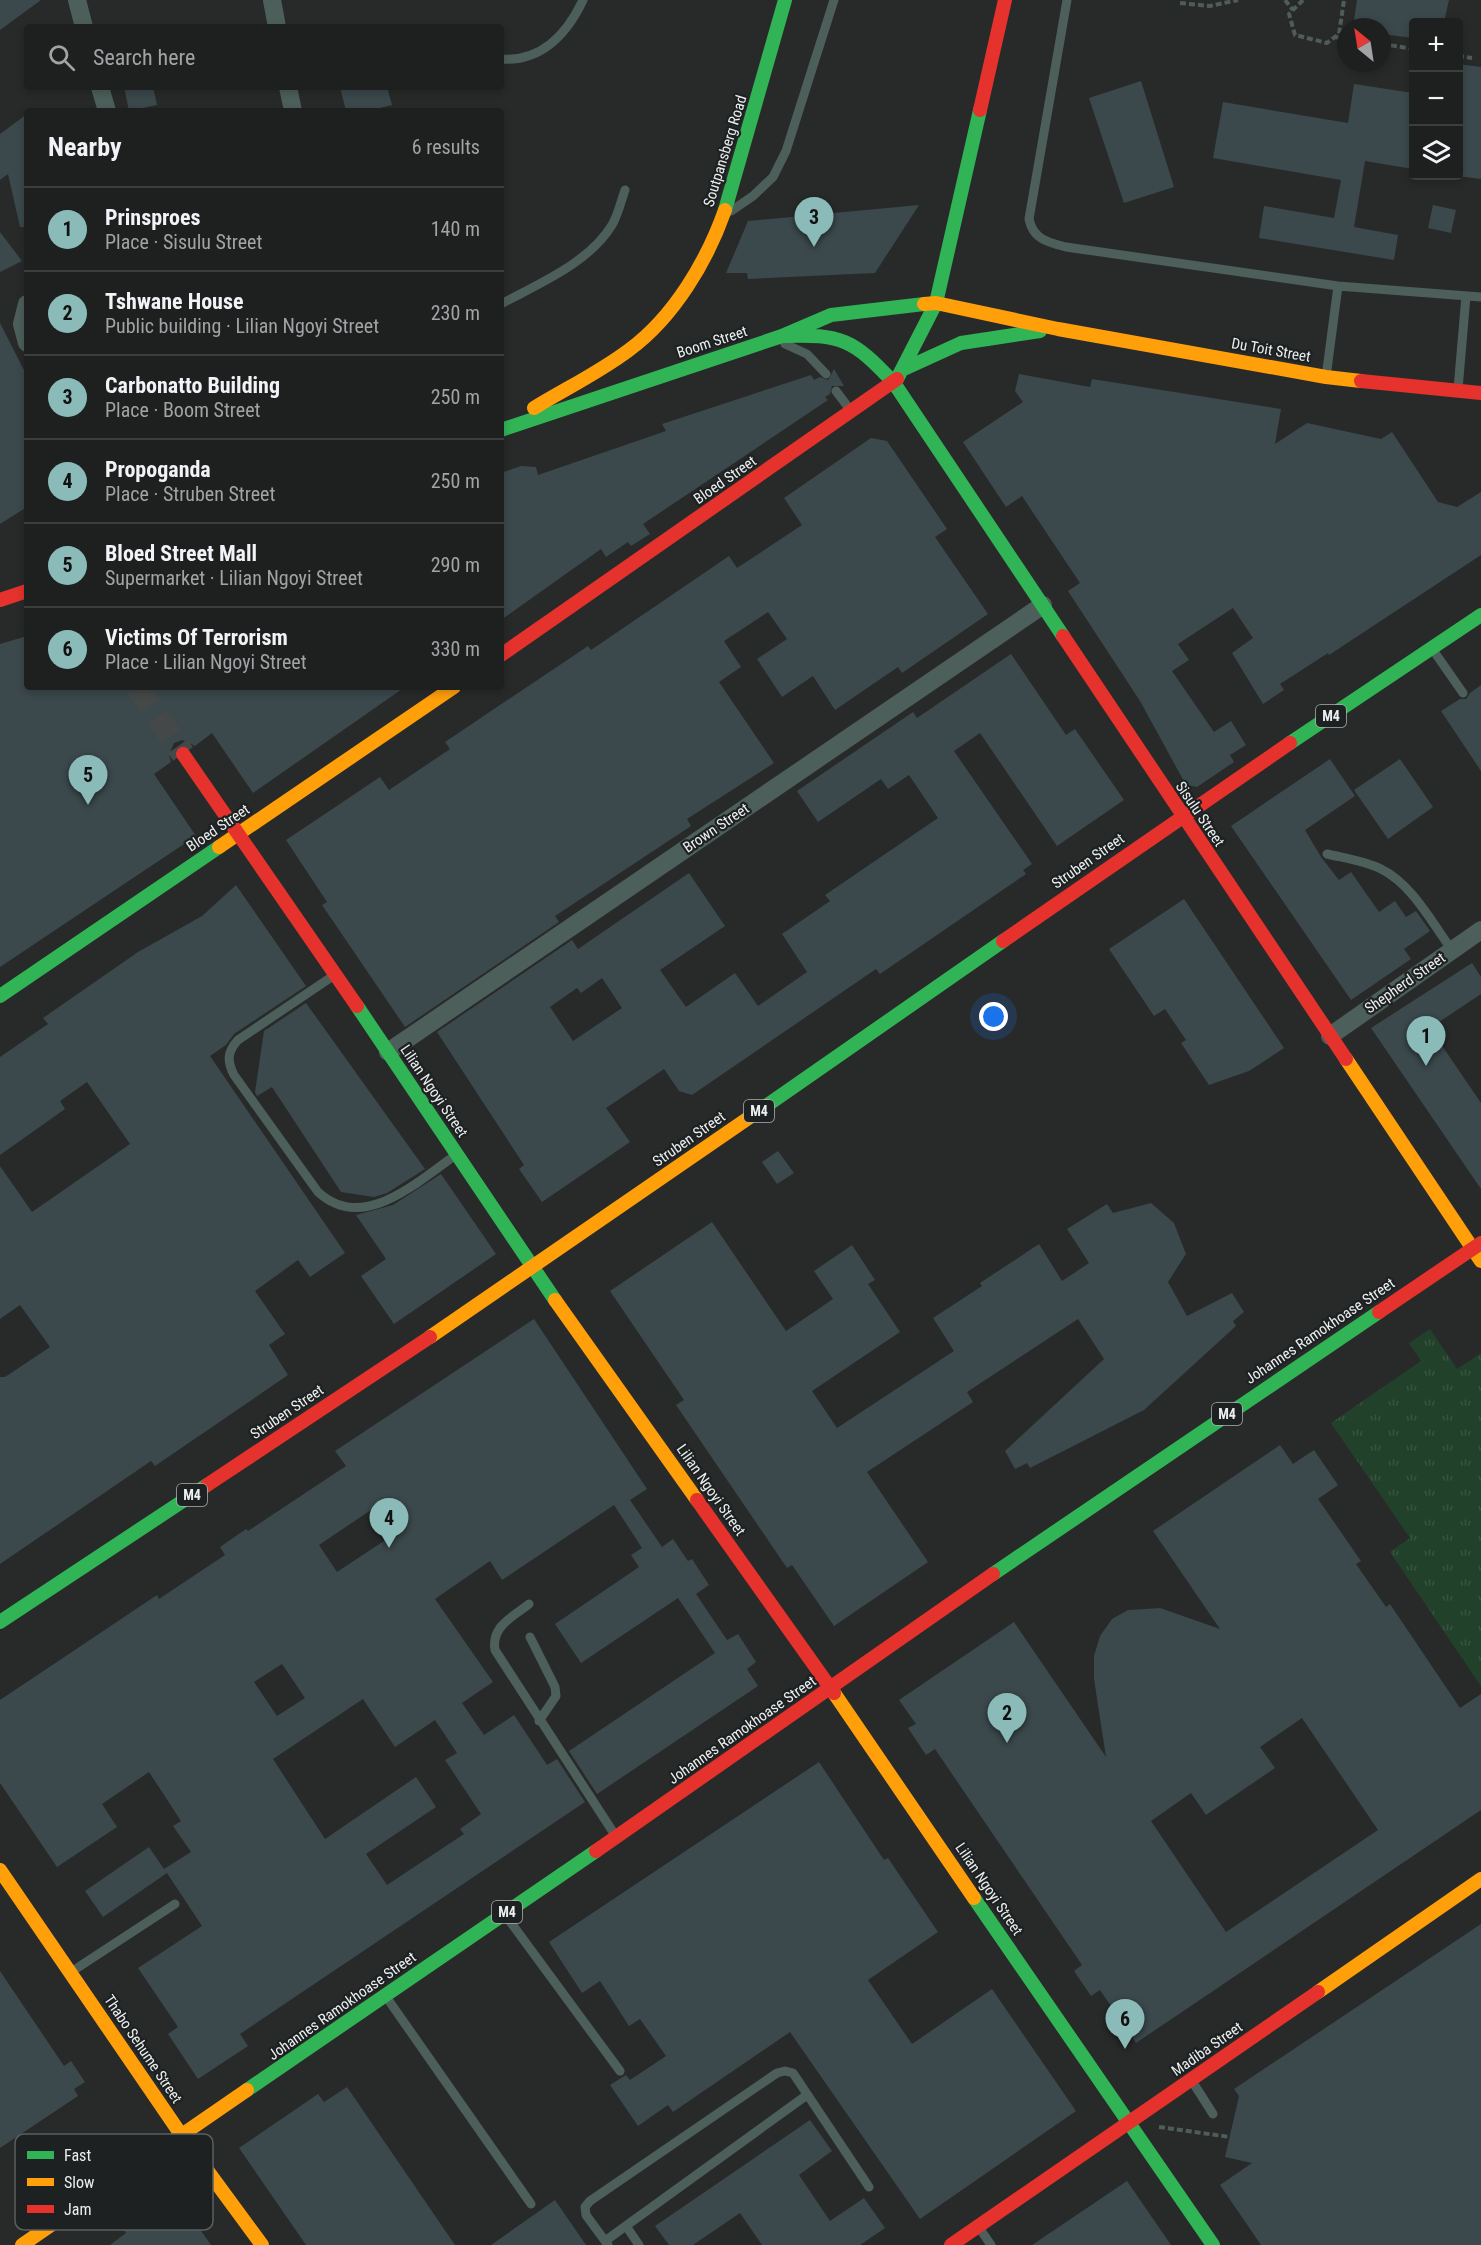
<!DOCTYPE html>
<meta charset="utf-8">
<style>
body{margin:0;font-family:"Roboto Condensed",sans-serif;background:#2b2d2d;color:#f1f3f6}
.controls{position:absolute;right:18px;top:18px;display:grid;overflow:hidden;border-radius:6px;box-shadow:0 3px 9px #0003}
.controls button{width:54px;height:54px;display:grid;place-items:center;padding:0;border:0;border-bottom:2px solid #3c3e3e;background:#1e2020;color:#f1f3f6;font:30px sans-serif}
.compass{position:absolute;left:1337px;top:18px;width:54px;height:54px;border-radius:50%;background:#1e2020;box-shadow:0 3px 9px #0003;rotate:330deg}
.you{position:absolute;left:994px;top:1017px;width:21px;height:21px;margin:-15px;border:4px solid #fff;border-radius:50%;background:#1a73e8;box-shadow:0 0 0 9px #1a73e833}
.badge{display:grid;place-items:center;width:39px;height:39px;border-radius:50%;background:#8bbbb9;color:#111;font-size:20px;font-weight:700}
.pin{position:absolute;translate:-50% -50px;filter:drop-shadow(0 2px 3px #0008)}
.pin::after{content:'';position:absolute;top:32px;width:21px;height:18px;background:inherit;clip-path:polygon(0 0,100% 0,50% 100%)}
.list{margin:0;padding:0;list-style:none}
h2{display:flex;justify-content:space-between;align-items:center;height:78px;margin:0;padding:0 24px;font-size:26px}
h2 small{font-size:20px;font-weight:400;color:#a1a3a5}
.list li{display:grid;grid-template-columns:39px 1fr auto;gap:18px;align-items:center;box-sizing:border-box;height:84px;padding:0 24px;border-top:2px solid #3c3e3e}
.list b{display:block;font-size:22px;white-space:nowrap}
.list p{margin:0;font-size:20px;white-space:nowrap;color:#a1a3a5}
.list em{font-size:20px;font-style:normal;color:#a1a3a5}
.icon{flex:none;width:33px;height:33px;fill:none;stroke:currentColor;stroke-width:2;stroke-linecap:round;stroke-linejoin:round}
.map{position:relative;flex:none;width:1481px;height:2245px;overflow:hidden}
.search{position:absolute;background:#1e2020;box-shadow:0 3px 9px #0003;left:24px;top:24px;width:480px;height:66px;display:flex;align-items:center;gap:15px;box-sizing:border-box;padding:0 21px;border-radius:6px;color:#a1a3a5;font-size:22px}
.panel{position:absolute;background:#1e2020;box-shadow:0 3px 9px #0003;left:24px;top:108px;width:480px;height:582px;border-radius:6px}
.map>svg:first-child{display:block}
.grass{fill:url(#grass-tufts)}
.building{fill:#3b484c;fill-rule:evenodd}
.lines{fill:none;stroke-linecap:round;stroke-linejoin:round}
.secondary-tunnel{stroke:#454848;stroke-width:24;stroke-dasharray:24 12;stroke-linecap:butt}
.path{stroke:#4f5c5a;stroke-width:4;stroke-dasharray:6 3;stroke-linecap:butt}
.lane{stroke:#4d5f5b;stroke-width:9}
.street{stroke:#4d5f5b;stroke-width:18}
.fast{stroke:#30b455;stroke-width:14}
.slow{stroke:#ff9f0a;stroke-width:14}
.jam{stroke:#e5322d;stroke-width:14}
.labels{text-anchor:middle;stroke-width:4.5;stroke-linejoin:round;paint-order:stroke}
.shield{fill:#1d2121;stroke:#aeb1b1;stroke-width:1.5}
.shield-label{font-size:14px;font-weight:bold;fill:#ecefef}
.street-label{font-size:15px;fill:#ecefef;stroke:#1d2121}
.key{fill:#1d2121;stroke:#5b5f5f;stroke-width:1.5}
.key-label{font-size:16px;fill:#ecefef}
</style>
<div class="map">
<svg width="1481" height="2245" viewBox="0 0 1481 2245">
<defs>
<pattern id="grass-tufts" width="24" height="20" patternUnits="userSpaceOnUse" patternTransform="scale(1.5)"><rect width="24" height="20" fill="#22412b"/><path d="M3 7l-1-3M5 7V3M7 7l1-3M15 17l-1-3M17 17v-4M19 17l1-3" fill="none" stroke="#385440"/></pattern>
</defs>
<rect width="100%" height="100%" fill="#282a2a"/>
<path class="grass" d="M1430,1329L1457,1369L1481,1353V1686L1390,1552L1410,1538L1331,1423L1421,1361L1409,1343Z"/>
<path class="building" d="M0,0H41L0,30Z
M1357,0H1449L1444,22H1413V38L1382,34V27H1353Z
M1458,64L1481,67V179L1458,176Z
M1141,81L1174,187L1124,203L1089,98Z
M1354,84L1413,93V169L1365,161L1354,227L1398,235L1394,260L1259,238L1264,206L1334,218L1341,180L1213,158L1223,102L1348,123Z
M124,87H153L157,105L129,111Z
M340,87H387L392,105L368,111H346Z
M27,114V227H20L8,174L0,180V134Z
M919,205L875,273L748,279L747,273H726L748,221Z
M1433,205L1456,210L1451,233L1428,228Z
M0,232L22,261L0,272Z
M0,323L27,376V507L0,524Z
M834,369L844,386H832L830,394L825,397L828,400L643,524L650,534L631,546L628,542L606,557L601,549L501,620V473L521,466L536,467L538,475L666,431L662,424L811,375L814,380L820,377L828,380Z
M1019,374L1090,387L1092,379L1281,409L1275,444L1307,423L1381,439L1392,432L1438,502L1457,507L1481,492V555L1329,655L1328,653L1280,684L1284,690L1263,704L1232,653L1253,638L1233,608L1178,644L1189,660L1172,671L1214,732L1231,721L1246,745L1230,755L1234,762L1197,787L1186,785L1140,701L1068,591L1080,583L1022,496L1006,507L963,442L1023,402L1015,391Z
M871,438L887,441L947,529L935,537L988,614L902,673L898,667L835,710L813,676L782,697L757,659L787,639L768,612L724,641L741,667L719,682L774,763L687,819L691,826L555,916L559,922L405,1027L322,905L327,902L286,840L380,777L389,790L450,749L445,742L588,646L591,650L729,556L737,568L802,525L784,498Z
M27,636V687H405L253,793L212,733L195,746L182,740L174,743L169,755L171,762L154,774L196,836L0,967V644Z
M1011,654L1066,735L1075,729L1124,800L1057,846L980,733L954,751L1032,864L1023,870L1026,874L880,974L876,969L692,1095L679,1091L664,1069L606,1108L630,1142L542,1202L519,1169L524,1165L437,1032L572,940L578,949L689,873L725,926L660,970L686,1007L735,973L758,1006L807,972L782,934L830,901L825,895L938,818L909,775L888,789L881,779L818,822L797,791L913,712L917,718ZM602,978L622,1008L573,1041L550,1007L577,988L581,993Z
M1481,685V771L1441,711L1460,699H1466L1470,693Z
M1330,759L1355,796L1305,830L1321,857L1339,880L1351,872L1379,912L1395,901L1406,917L1416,911L1430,931L1404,949L1411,959L1351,1000L1231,826Z
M1400,759L1433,807L1388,839L1354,790Z
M236,885L306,986L234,1034L226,1045L210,1056L345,1253L310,1277L298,1260L255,1291L285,1334L269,1345L288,1375L155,1466L151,1461L0,1564V1377H5L50,1347L20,1305L0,1319V1166L32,1212L130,1144L87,1082L60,1101L65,1109L0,1155V1057L48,1024L43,1018L138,952L202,916Z
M1184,899L1284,1048L1249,1071L1209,1085L1181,1043L1186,1040L1165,1009L1154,1016L1109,949Z
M1472,963L1481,977V994L1430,1028L1481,1103V1189L1371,1028Z
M306,1003L425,1169L387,1193L374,1197L341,1192L272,1087L257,1096L255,1092L264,1031Z
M778,1151L794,1173L777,1184L762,1162Z
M441,1174L496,1254L394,1324L361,1276L386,1259L356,1215L393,1205Z
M1151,1203L1174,1223L1186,1254L1168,1282L1187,1316L1232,1293L1244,1312L1233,1321L1236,1326L1144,1410L1030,1468L1027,1463L1015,1469L1005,1451L1104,1359L1078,1319L967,1392L973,1402L867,1472L928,1562L834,1626L792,1565L787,1568L676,1405L684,1400L610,1291L712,1222L786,1331L833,1299L814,1271L852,1245L875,1280L868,1284L900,1332L812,1391L837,1428L954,1351L933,1318L982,1286L980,1283L1039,1244L1062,1281L1089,1263L1067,1229L1107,1204L1113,1213Z
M534,1319L647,1489L630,1500L662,1547L673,1539L688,1561L692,1559L709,1585L696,1594L727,1640L738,1634L756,1662L747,1669L758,1686L597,1794L569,1751L715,1653L678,1598L581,1663L555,1624L639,1567L631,1555L642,1548L614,1505L502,1580L490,1561L435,1599L493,1682L462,1703L484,1735L514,1715L547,1765L557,1759L585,1802L240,2034L248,2046L198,2079L168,2034L178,2027L138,1968L202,1926L167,1873L103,1917L85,1891L149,1847L166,1872L164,1869L191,1852L173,1826L181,1821L149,1772L102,1804L117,1827L57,1867L0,1783V1700L157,1595L159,1599L225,1555L220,1547L246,1529L248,1531L346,1466L335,1451ZM383,1502L402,1529L337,1572L319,1545ZM282,1664L305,1698L277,1716L254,1682ZM363,1699L395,1747L435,1720L457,1753L445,1760L481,1814L460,1829L464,1834L387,1885L366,1854L436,1807L416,1777L325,1839L273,1759Z
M1280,1445L1293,1464L1314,1450L1338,1485L1318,1499L1361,1561L1356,1564L1386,1607L1390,1604L1460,1708L1481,1694V1810L1136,2043L1100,1990L1091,1996L1074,1971L1082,1965L935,1749L926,1755L908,1728L916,1724L899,1700L1014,1622L1106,1757L1094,1679V1656L1100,1636L1112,1619L1128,1610L1160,1608L1220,1629L1153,1531ZM1302,1718L1378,1830L1226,1932L1151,1821L1191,1793L1206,1815L1275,1768L1260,1747Z
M819,1762L884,1860L888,1858L938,1932L868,1980L912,2044L992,1989L1076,2111L920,2219L790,2032L673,2112L668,2105L638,2126L610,2085L626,2075L630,2080L666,2056L640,2019L629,2026L600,1981L582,1993L549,1942Z
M1481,1924V2245H1261L1220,2185L1252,2163L1225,2157L1239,2096L1234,2089Z
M0,1971L64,2066L71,2061L85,2082L74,2089L78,2096L0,2148Z
M347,2087L455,2245H306L239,2148L318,2094L324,2102Z
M810,2120L832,2151L799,2175L830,2221L864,2198L885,2228L860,2245H762L740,2213L693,2245H669L655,2226Z
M1127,2181L1171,2245H1032Z
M171,2188L211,2245H110L126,2233L120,2224Z
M555,2200L586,2245H491Z"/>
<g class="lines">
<path class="secondary-tunnel" d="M137,687L183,754"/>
<path class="path" d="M1285,0L1293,10
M1303,0L1289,14L1295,35L1327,43L1339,34L1344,0
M1180,3L1210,6L1238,0
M1336,37L1346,39
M1382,44L1414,49
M1458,56L1472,58
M1159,2127L1230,2137"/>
<path class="lane" d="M1067,0L1029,219C1033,239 1047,242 1066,247L1338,286L1481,297
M501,59C541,62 567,34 583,0
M731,211L753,196L773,177L786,151L834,0
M501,304C538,284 589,263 612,225C618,215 621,201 625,190
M785,344L807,354L826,374
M1326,377L1338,286
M1458,389L1466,296
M836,391L851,411
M1433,650L1463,693
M1327,854C1344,858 1365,861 1381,869C1412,884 1432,923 1452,950
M333,976L238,1040C227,1052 227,1061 234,1075L318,1192C364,1234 417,1181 456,1155
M529,1604C513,1617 491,1626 495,1650L615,1835
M530,1637L555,1687L556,1696L539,1721
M506,1916L620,2071
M71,1972L175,1904
M387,1998L531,2204
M1192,2081L1213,2114
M626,2226L639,2245
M978,2226L991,2245
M605,2241L807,2095
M608,2245L586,2215L585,2207L590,2201L777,2073L785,2071L793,2073L869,2187"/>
<path class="street" d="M77,0L84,27
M272,0L277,27
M100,87L107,111
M288,87L293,111
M27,304L22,324L27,343
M1330,1036L1481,930
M388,1052L1043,605"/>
<path class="fast" d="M725,210L785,0
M782,336C842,334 853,339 894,383L1063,636
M904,369L961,343L1040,331
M897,379L936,303L980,110
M501,430L782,336L831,315L924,304
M1290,743L1481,615
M0,996L219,847
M357,1006L555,1300
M766,1106L1003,941
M993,1574L1379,1312
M0,1622L207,1485
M974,1898L1213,2245
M247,2090L596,1851"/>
<path class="slow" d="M924,304L936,303L1058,329L1326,377L1361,381
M534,408C565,389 600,372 629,350C674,317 707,261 725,210
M219,847L454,687
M1346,1059L1481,1261
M555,1300L697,1500
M430,1337L766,1106
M834,1693L974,1898
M0,1870L182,2136L262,2245
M1318,1992L1481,1879
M22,2245L247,2090"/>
<path class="jam" d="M980,110L1005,0
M1361,381L1481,393
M0,600L27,591
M1063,636L1346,1059
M501,655L897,379
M183,754L357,1006
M1003,941L1290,743
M1379,1312L1481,1243
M207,1485L430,1337
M697,1500L834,1693
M596,1851L993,1574
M951,2245L1318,1992"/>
</g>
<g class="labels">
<g class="shield">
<rect x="1316" y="705" width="30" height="22" rx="4.5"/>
<rect x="744" y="1100" width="30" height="22" rx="4.5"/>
<rect x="1212" y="1403" width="30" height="22" rx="4.5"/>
<rect x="177" y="1484" width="30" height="22" rx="4.5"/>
<rect x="492" y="1901" width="30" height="22" rx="4.5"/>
</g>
<g class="shield-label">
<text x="1331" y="721">M4</text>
<text x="759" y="1116">M4</text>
<text x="1227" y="1419">M4</text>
<text x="192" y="1500">M4</text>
<text x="507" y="1917">M4</text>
</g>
<g class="street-label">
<text transform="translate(725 151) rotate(-73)" y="5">Soutpansberg Road</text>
<text transform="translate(712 342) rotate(-18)" y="5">Boom Street</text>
<text transform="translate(1271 350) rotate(10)" y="5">Du Toit Street</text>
<text transform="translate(725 480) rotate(-35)" y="5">Bloed Street</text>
<text transform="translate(1200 814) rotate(56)" y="5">Sisulu Street</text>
<text transform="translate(218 828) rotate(-34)" y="5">Bloed Street</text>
<text transform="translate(716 828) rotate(-34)" y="5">Brown Street</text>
<text transform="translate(1088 861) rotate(-35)" y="5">Struben Street</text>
<text transform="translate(1405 983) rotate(-35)" y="5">Shepherd Street</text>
<text transform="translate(434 1091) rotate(56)" y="5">Lilian Ngoyi Street</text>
<text transform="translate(689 1139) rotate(-35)" y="5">Struben Street</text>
<text transform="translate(1320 1331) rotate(-34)" y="5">Johannes Ramokhoase Street</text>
<text transform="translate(287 1412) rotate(-34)" y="5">Struben Street</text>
<text transform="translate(711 1490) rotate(55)" y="5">Lilian Ngoyi Street</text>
<text transform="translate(742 1730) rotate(-35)" y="5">Johannes Ramokhoase Street</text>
<text transform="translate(989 1889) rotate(56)" y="5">Lilian Ngoyi Street</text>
<text transform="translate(342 2006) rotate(-35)" y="5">Johannes Ramokhoase Street</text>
<text transform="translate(143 2049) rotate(56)" y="5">Thabo Sehume Street</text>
<text transform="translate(1207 2049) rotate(-35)" y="5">Madiba Street</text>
</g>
</g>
<rect x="15" y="2134" width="198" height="96" rx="9" class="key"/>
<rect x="27" y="2151" width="27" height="8" fill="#30b455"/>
<rect x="27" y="2178" width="27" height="8" fill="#ff9f0a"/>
<rect x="27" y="2205" width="27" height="8" fill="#e5322d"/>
<g class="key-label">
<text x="64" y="2161">Fast</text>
<text x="64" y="2188">Slow</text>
<text x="64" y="2215">Jam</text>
</g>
</svg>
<div class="controls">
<button>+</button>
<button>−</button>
<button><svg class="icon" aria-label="layers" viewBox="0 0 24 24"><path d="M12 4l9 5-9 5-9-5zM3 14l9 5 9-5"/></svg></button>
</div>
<svg class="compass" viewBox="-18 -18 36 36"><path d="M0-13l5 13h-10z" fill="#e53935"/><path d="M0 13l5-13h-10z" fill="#a1a3a5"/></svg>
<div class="you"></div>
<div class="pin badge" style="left:1426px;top:1066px">1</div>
<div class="pin badge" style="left:1007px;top:1743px">2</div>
<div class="pin badge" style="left:814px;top:247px">3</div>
<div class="pin badge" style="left:389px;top:1548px">4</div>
<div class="pin badge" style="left:88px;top:805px">5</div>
<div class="pin badge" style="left:1125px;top:2049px">6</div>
<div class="search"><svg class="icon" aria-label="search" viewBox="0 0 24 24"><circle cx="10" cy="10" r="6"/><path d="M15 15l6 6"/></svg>Search here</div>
<section class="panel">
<h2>Nearby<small>6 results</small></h2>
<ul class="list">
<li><span class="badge">1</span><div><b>Prinsproes</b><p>Place · Sisulu Street</p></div><em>140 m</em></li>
<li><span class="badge">2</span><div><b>Tshwane House</b><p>Public building · Lilian Ngoyi Street</p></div><em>230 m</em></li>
<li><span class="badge">3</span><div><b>Carbonatto Building</b><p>Place · Boom Street</p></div><em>250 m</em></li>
<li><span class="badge">4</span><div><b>Propoganda</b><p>Place · Struben Street</p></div><em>250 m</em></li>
<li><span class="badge">5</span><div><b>Bloed Street Mall</b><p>Supermarket · Lilian Ngoyi Street</p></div><em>290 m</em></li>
<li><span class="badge">6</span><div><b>Victims Of Terrorism</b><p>Place · Lilian Ngoyi Street</p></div><em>330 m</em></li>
</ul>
</section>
</div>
